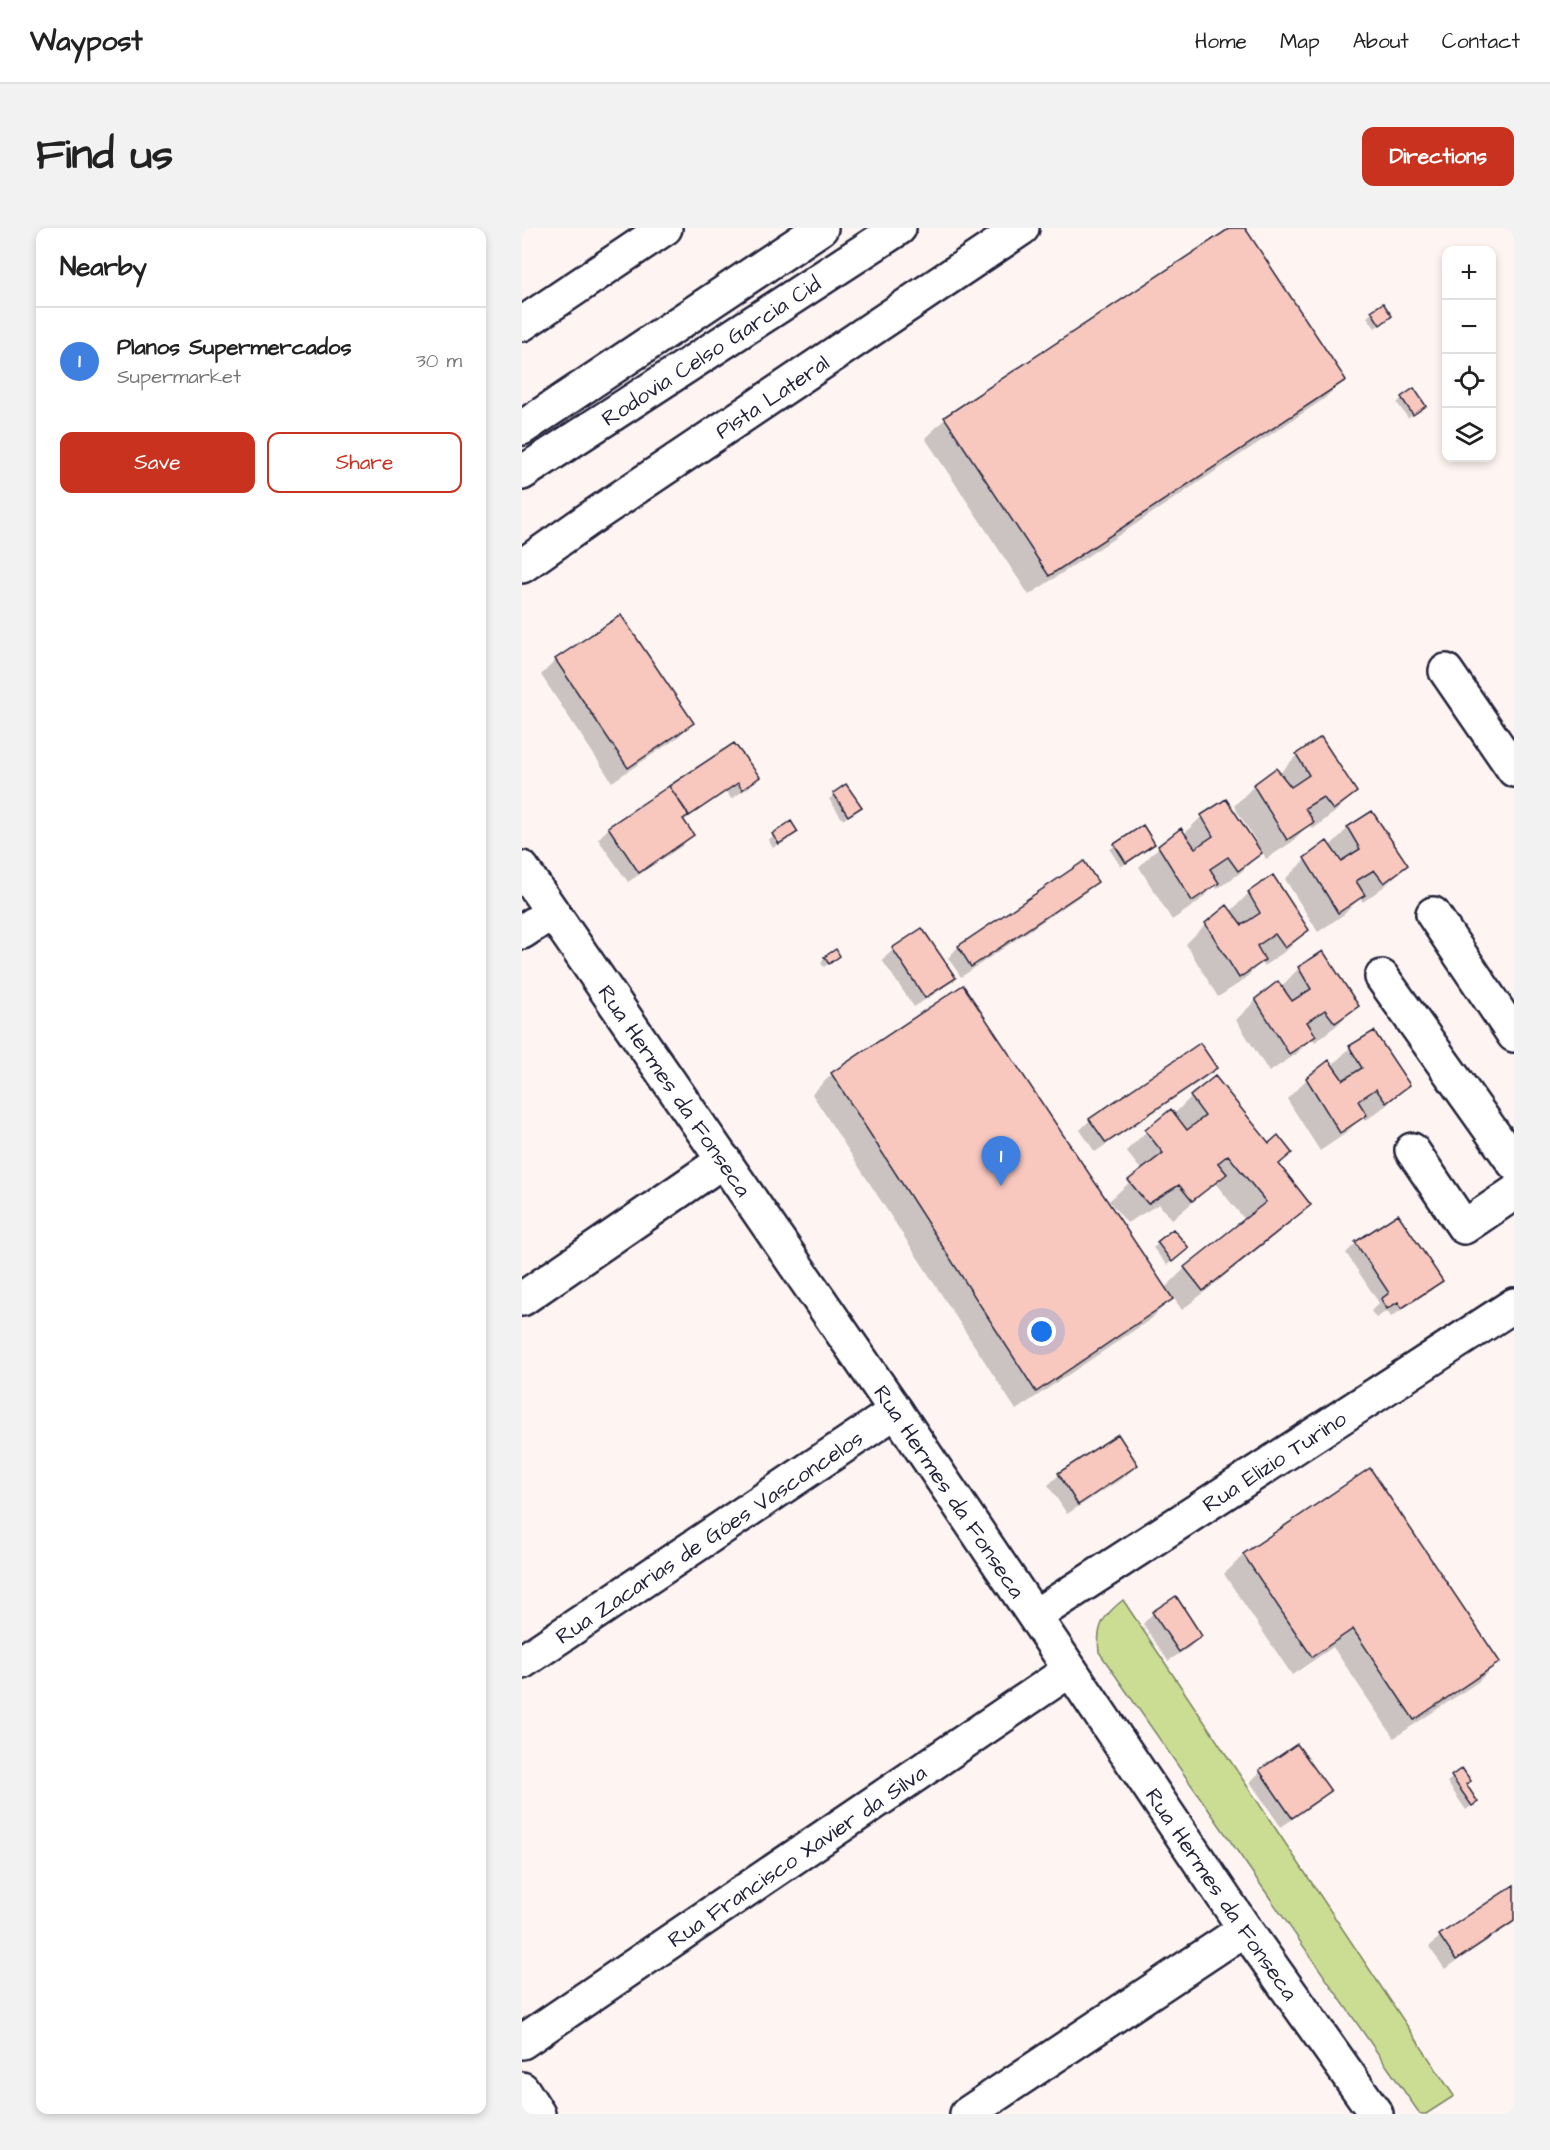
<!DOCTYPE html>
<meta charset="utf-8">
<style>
body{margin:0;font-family:"Architects Daughter",sans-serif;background:#f2f2f2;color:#222}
.controls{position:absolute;right:18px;top:18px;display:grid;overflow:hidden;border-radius:12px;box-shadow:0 3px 9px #0003}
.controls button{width:54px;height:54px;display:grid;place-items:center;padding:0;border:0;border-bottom:2px solid #e0e0e0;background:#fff;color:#222;font:30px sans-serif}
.you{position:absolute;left:520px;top:1104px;width:21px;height:21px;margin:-15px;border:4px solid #fff;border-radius:50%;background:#1a73e8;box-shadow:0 0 0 9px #1a73e833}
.badge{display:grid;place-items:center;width:39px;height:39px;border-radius:50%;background:#c8321e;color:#fff;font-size:20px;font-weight:700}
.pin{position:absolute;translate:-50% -50px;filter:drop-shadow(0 2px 3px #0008)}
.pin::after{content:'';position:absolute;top:32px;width:21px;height:18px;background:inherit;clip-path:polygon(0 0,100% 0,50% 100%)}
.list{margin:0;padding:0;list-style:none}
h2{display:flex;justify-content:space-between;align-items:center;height:78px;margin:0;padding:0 24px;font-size:26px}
h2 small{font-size:20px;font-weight:400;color:#767676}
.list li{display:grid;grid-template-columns:39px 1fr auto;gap:18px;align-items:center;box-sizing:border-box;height:108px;padding:0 24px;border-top:2px solid #e0e0e0}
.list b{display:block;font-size:22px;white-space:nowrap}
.list p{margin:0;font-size:20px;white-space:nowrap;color:#767676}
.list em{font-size:20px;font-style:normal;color:#767676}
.actions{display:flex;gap:12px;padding:18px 24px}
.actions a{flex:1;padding:14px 0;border:2px solid #c8321e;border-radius:12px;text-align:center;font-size:21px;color:#c8321e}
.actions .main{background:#c8321e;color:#fff}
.icon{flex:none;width:33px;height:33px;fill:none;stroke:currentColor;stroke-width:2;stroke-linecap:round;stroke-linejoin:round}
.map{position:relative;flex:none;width:992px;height:1886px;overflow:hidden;border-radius:12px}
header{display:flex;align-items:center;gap:36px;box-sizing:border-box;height:84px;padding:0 30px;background:#fff;border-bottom:2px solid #e0e0e0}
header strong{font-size:28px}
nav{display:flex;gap:33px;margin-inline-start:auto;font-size:21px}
.intro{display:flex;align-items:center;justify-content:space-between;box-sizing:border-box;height:144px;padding:0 36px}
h1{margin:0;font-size:42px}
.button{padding:15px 27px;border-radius:12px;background:#c8321e;color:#fff;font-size:21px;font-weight:700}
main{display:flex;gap:36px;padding:0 36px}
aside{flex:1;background:#fff;border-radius:12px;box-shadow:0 3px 9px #0003}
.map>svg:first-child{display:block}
.green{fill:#cbdd92;stroke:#768066;stroke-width:1.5}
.shadow{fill:#0003}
.building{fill:#f8c8bf;stroke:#22223b;stroke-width:1.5}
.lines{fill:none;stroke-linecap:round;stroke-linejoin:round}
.minor-casing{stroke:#22223b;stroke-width:38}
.highway-casing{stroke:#22223b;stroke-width:38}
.minor{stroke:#fff;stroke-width:33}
.highway{stroke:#fff;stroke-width:33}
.labels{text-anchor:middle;stroke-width:4.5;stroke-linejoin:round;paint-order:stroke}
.street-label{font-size:22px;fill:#22223b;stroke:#fff}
</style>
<header>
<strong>Waypost</strong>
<nav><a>Home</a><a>Map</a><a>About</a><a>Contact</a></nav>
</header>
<div class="intro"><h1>Find us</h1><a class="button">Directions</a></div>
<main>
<aside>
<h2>Nearby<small></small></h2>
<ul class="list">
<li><span class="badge" style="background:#3f7fe0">1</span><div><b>Planos Supermercados</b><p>Supermarket</p></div><em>30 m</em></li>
</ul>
<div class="actions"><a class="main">Save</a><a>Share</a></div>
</aside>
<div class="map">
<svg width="992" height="1886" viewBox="0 0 992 1886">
<rect width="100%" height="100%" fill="#fef4f2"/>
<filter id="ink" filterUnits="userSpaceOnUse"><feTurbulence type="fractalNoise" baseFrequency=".0167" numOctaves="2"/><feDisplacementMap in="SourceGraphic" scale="12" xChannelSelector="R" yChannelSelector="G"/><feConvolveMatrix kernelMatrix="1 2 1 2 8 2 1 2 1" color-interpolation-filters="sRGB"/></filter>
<g filter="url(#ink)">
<path class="green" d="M601,1372L932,1868L904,1886H898L577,1424C574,1398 581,1388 601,1372Z"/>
<path class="shadow" d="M711,0H721L822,151L802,171L507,367L403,210L423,191Z
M850,85L863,93L853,100L845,89Z
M880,170L898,182L886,190L875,175Z
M34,432L170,495L155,510L90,554L19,447Z
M211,517L236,549L226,560L209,571L205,564L161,593L170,607L160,618L106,654L76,611L87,600Z
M775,527L833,564L813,584L791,601L787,596L770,614L744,631L740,623L718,645L695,661L693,658L675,675L650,692L617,639L637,619L661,607L680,588L731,615L734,613L712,578L732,558L757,546Z
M324,558L338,579L321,592L307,571Z
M268,595L274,604L251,620L246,612Z
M826,600L884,637L864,657L841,674L838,670L821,687L796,704L763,651L783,632L804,615L807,619Z
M631,615L599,639L588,622L593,617Z
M562,635L574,654L564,664L439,749L426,730L436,719Z
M727,665L785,702L765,722L742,738L739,734L722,752L696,769L664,716L684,696L705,679L708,684Z
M400,702L432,749L421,760L392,779L360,732L371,722Z
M316,728L302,739L299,735L303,730Z
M777,740L835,777L815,797L793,814L790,810L773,827L747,844L714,792L734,772L759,759Z
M828,820L886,857L866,876L843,893L840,889L823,906L798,923L765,871L785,851L809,838Z
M693,840L683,850L573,924L558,902L568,892Z
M310,846L642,1061L663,1040L723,992L693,955L650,992L637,976L605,995L587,973L620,943L604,923L624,904L649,884L651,887L669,869L693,850L746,917L768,925L756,938L787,977L767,996L660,1082L651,1069L629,1091L494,1182L290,866Z
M651,1003L660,1025L645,1037L631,1020Z
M834,1015L919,1053L908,1063L869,1089L865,1083L854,1090L849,1083L857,1075L824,1025Z
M595,1208L614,1237L604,1248L545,1286L526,1257L537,1247Z
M722,1327L976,1434L956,1454L872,1510L811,1419L770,1447L702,1346Z
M631,1385L678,1408L668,1419L646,1433L621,1396Z
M775,1518L807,1563L797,1573L759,1599L728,1554L738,1544Z
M940,1542L942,1557L954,1574L944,1582L925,1554Z
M992,1658V1695L923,1741L907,1719L918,1708Z"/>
<path class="building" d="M708,0H723L824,152L527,348L422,189Z
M861,75L870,88L858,97L849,83Z
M892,160L904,178L891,187L879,169Z
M99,387L172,495L106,540L33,431Z
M799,509L835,564L811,582L801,569L783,580L792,594L765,612L731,557L754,540L769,559L787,547L774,526Z
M212,515L238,549L220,562L216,555L167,588L147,558Z
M324,556L340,579L326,588L311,565Z
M147,558L167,587L161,591L172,607L117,645L86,599Z
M704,571L740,625L716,643L706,629L688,641L697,655L670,673L636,618L659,600L673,620L691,608L679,587Z
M850,583L886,637L862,655L852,642L834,653L843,667L816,685L782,630L805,613L819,633L838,621L825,599Z
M269,593L276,604L257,616L250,606Z
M621,597L633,616L604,635L592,616Z
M562,633L576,654L449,739L436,718Z
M751,647L787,702L763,720L753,706L735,718L743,732L717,750L683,695L705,677L720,697L738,685L726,664Z
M400,700L434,750L403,770L370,720Z
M314,721L318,728L307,736L302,729Z
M801,723L837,778L813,795L803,782L785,794L794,808L767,826L733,771L756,753L770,773L789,761L776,739Z
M441,757L651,1071L514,1164L309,845Z
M852,803L888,857L864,875L854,861L836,873L845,887L818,905L784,850L807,832L821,852L840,840L827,818Z
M678,815L695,840L584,915L567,891Z
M693,848L747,915L756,907L770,925L757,936L789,977L681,1063L662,1039L744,974L706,927L696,935L705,946L670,973L657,957L626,976L606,952L641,925L623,902L649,881L665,902L683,888L668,868Z
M876,986L921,1053L880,1080L876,1074L865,1081L859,1071L867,1065L833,1014Z
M651,1001L667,1020L650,1034L635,1014Z
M596,1206L616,1237L556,1277L536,1245Z
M848,1240L978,1434L892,1492L831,1401L790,1429L721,1326Z
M654,1368L680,1408L657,1424L630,1384Z
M775,1516L809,1563L770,1590L737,1542Z
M940,1540L949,1553L944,1556L956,1574L950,1578L929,1548Z
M992,1657V1693L934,1732L917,1707Z"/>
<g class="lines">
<defs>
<g id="minor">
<path d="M0,96L143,0"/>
<path id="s1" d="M0,338L67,291L500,0"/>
<path d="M924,443L992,542"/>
<path id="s2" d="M0,640L374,1183L723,1701L854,1886"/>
<path d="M911,686L992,807"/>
<path d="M0,704L29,685"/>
<path d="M860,749L992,935"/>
<path d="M890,922L942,999L992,965"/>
<path d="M0,1071L202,932"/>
<path id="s3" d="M513,1388L992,1077"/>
<path id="s4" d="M0,1434L374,1183"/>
<path id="s5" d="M0,1814L548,1442"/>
<path d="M0,1861L16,1886"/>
<path d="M445,1886L723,1701"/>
</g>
<g id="highway">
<path d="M0,200L299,0"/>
<path id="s6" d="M0,245L377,0"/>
</g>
</defs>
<use href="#minor" class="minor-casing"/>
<use href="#highway" class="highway-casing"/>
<use href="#minor" class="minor"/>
<use href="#highway" class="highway"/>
</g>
</g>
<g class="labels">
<g class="street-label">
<text dy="8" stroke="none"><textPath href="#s6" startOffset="225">Rodovia Celso Garcia Cid</textPath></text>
<text dy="8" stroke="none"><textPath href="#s1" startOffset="302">Pista Lateral</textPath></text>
<text dy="8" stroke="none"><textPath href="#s2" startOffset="270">Rua Hermes da Fonseca</textPath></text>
<text dy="8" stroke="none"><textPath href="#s3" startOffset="285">Rua Elizio Turino</textPath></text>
<text dy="8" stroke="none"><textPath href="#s2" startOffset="756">Rua Hermes da Fonseca</textPath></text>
<text dy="8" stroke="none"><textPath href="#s4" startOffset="225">Rua Zacarias de Góes Vasconcelos</textPath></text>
<text dy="8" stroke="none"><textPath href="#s5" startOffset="332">Rua Francisco Xavier da Silva</textPath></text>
<text dy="8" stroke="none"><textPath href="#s2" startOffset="1242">Rua Hermes da Fonseca</textPath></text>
</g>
</g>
</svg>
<div class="controls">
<button>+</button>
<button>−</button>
<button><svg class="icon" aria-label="locate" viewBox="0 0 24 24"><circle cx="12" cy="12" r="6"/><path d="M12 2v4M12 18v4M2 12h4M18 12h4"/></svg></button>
<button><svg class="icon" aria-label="layers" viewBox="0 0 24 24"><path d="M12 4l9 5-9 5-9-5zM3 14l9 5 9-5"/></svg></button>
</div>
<div class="you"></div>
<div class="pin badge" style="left:479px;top:958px;background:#3f7fe0">1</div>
</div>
</main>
